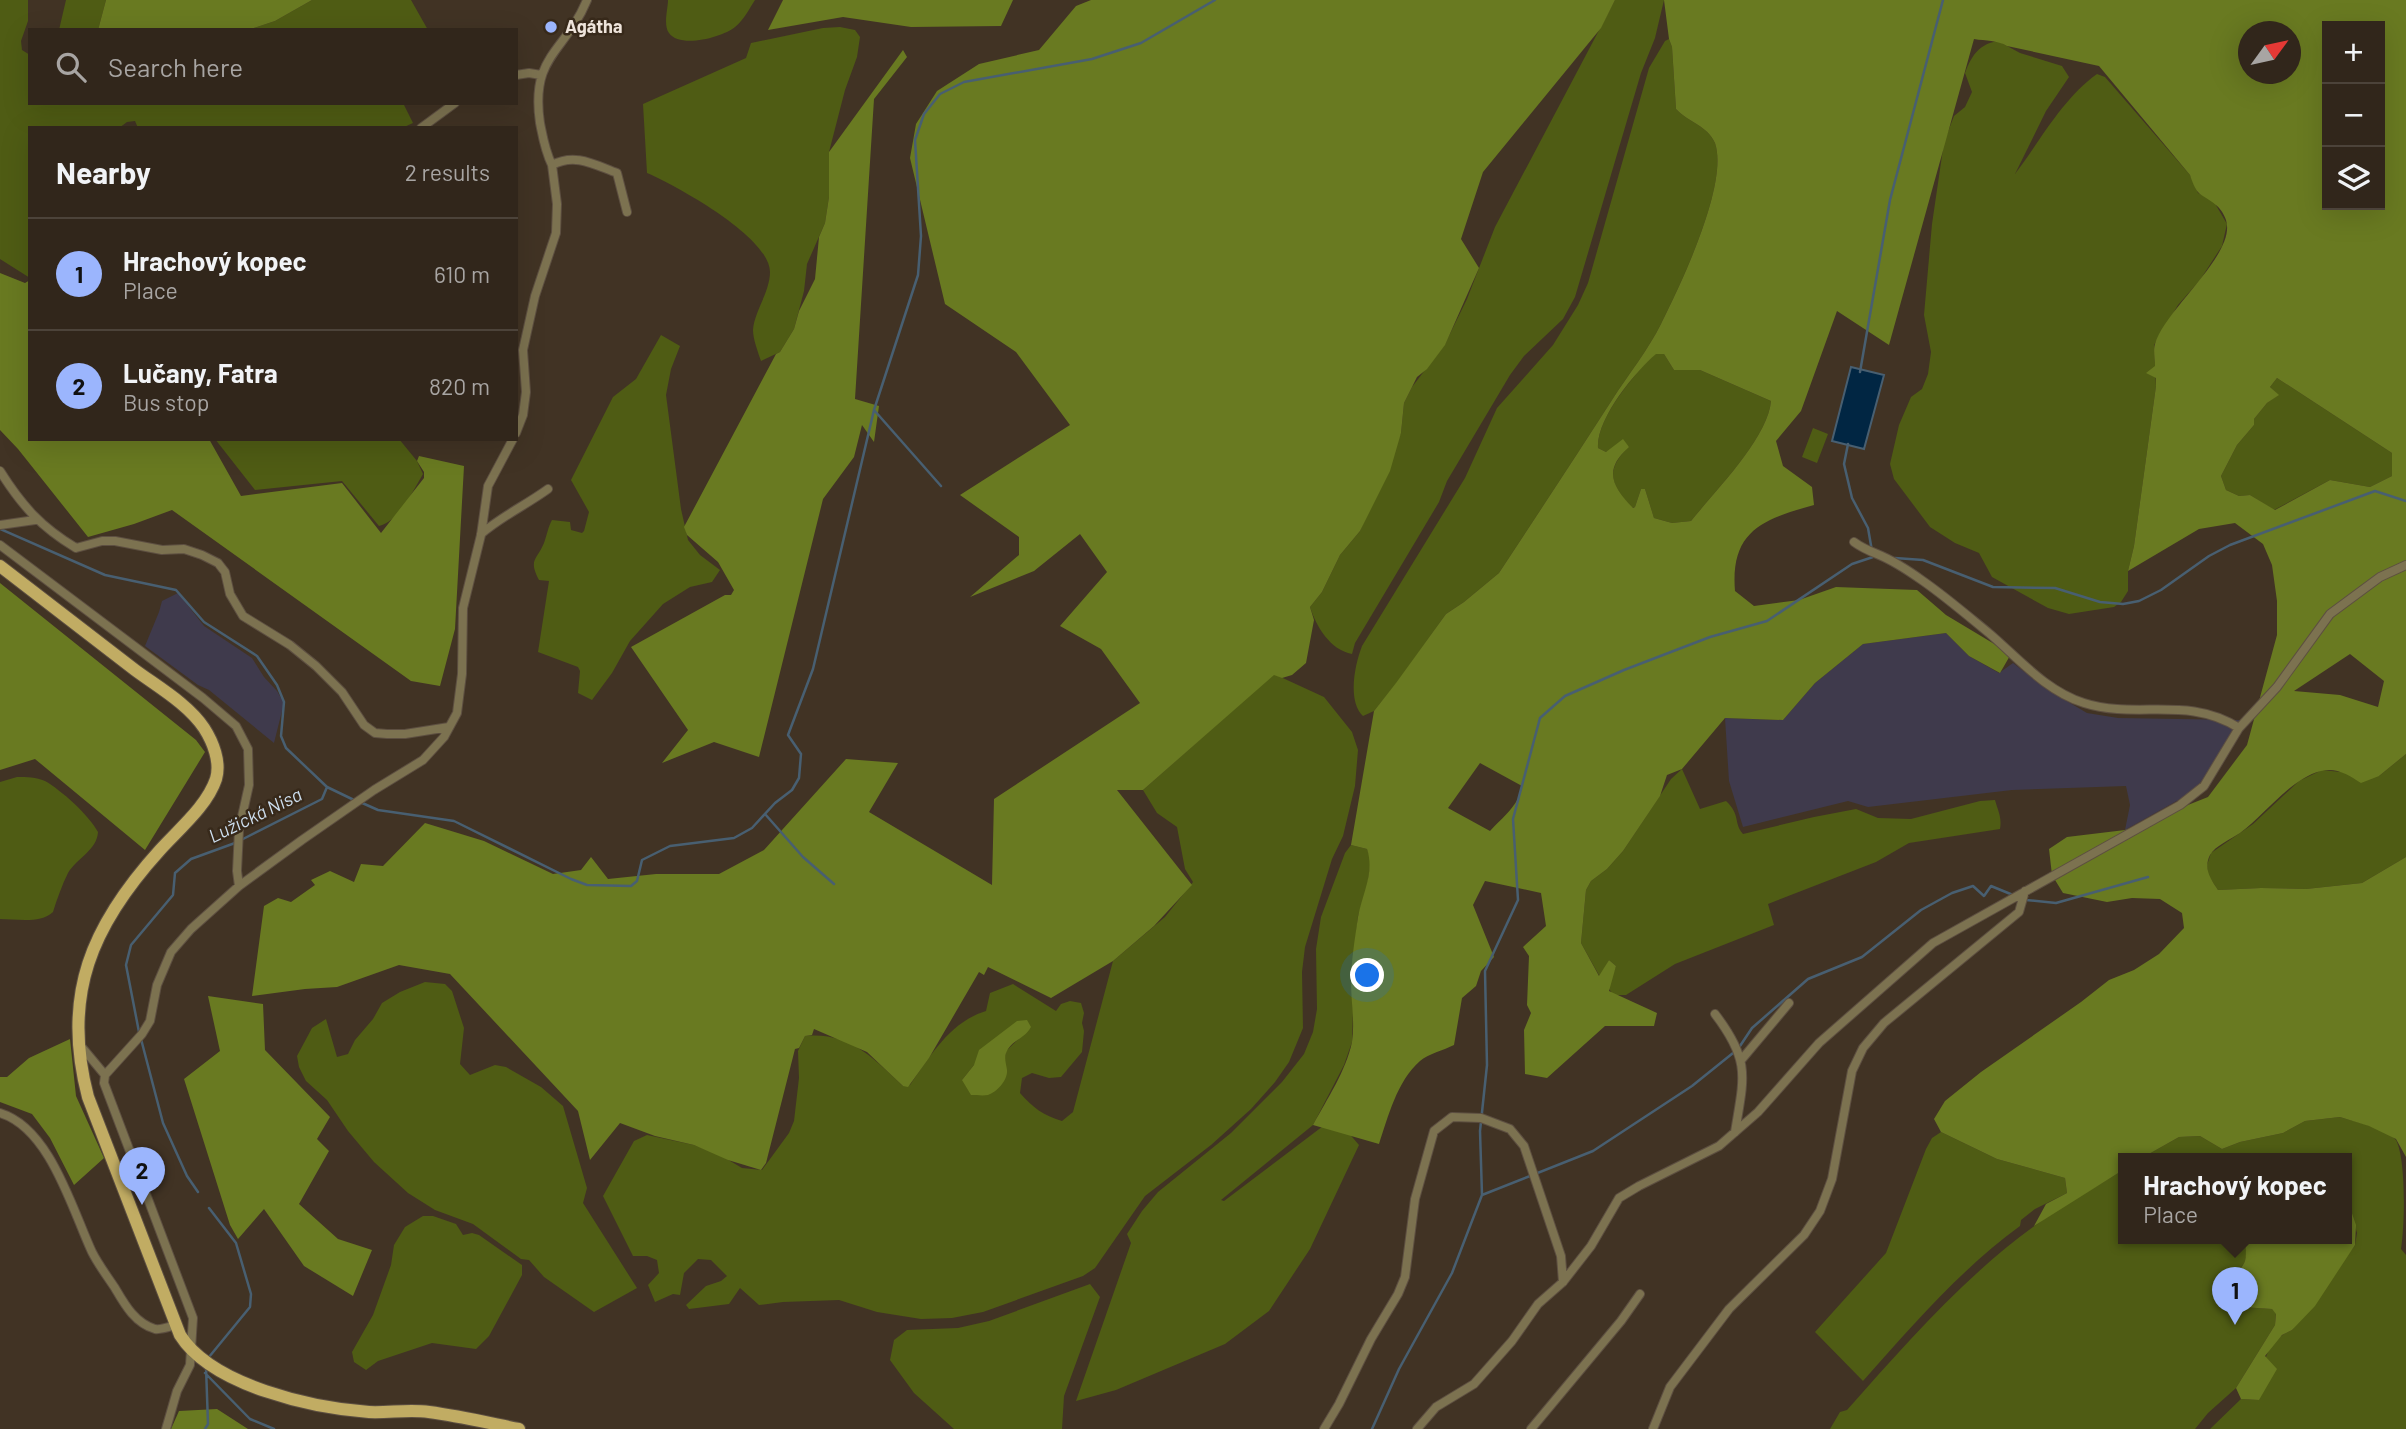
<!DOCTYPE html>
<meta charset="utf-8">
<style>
body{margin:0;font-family:Barlow,sans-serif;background:#3d3228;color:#f1f3f6}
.controls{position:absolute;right:21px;top:21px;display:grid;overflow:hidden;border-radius:0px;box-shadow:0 7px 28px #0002}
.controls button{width:63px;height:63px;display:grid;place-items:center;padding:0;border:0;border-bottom:2px solid #4c433a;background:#31261b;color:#f1f3f6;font:35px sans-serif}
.compass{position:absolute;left:2238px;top:21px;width:63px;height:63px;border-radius:50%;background:#31261b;box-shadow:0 7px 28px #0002;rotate:57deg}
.you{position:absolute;left:1368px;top:976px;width:24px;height:24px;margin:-18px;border:5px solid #fff;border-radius:50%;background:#1a73e8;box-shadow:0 0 0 10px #1a73e833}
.badge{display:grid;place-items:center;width:46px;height:46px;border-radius:50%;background:#9bb5fd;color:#111;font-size:23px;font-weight:700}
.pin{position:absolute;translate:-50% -58px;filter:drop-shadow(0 2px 4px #0008)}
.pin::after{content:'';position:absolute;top:37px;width:24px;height:21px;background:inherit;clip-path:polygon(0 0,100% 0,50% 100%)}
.popup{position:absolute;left:2118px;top:1153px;width:234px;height:91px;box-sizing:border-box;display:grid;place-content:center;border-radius:0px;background:#31261b;filter:drop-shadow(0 2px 5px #0005);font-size:23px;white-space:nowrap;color:#a8a5a3}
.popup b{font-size:26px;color:#f1f3f6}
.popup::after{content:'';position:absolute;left:50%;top:100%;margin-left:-14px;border:14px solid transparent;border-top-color:#31261b}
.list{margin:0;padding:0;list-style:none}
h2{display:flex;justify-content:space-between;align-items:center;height:91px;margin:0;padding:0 28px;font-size:30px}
h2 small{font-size:23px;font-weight:400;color:#a8a5a3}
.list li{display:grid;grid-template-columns:46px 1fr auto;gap:21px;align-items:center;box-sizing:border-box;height:112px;padding:0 28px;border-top:2px solid #4c433a}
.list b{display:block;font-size:26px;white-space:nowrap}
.list p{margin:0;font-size:23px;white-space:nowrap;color:#a8a5a3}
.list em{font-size:23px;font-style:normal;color:#a8a5a3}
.icon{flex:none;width:38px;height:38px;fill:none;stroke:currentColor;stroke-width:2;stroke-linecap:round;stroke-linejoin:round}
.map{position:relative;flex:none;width:2406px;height:1429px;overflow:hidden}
.search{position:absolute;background:#31261b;box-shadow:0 7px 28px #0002;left:28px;top:28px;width:490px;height:77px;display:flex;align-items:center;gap:18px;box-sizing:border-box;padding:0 24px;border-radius:0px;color:#a8a5a3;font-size:26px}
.panel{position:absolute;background:#31261b;box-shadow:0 7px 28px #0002;left:28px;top:126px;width:490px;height:315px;border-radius:0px}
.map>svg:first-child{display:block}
.industrial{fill:#3f3a4c}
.green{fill:#4f5c14;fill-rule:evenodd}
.forest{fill:#697a21;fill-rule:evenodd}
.water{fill:#012643;stroke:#485f71;stroke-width:2}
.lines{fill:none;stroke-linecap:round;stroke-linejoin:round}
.stream{stroke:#485f71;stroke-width:2.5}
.street-casing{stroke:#5d4f41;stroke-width:10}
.primary-casing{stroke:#5d4f41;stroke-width:14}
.street{stroke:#7c7250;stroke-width:8}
.primary{stroke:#c1ac63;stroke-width:12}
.poi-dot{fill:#9bb5fd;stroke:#37291a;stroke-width:2.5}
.labels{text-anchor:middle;stroke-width:5;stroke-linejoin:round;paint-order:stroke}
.poi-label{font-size:18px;font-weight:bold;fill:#eee4db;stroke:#37291a;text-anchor:start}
.water-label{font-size:19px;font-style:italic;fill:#ccdded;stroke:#37291a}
</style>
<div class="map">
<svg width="2406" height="1429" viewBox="0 0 2406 1429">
<rect width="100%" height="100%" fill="#413324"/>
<path class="industrial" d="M178,593L204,626L252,658L264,677L277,691L284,703L274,743L209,690L198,685L145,646L159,612L162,601Z
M1946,633L1969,656L1999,673L2013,663L2048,690L2087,713L2118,718L2240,720L2203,780L2189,794L2125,830L2130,805L2126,786L2012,790L1868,807L1848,801L1743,827L1729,781L1725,718L1783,720L1815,683L1863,644Z"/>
<path class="green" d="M0,0H28V21L21,41L22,50L30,55V103H403L413,123L402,128H293L291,126V128H138L135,121L127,122L119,128H30V278L0,259Z
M66,0H106L98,30H59Z
M312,0H411L428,30H248L275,21Z
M668,0H755C749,9 744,20 735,27C723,37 680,49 669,33C663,25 668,9 668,0Z
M1615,0H1664L1655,38L1641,73L1575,297L1563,319L1524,356L1510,375L1447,481L1439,502L1355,643L1352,654C1330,650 1316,626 1310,607L1322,592L1340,555L1360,531L1401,433L1404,403L1412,387L1445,344L1467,299L1495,227Z
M840,27L855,30L860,37L857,57L845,90L829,152V197L825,223L807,264L804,291L794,329L780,352L761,361C758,352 753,339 753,330C754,312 770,292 770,272C770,237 677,186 647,173L643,104L746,58L751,43L823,28Z
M1669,39L1672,47L1676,109C1688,122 1708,126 1715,143C1729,184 1680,286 1661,324C1648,350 1628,375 1612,400C1575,458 1537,515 1499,573L1464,602L1446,614L1396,684L1374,711L1363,716C1347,701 1355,664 1362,646L1465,478L1497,408L1553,345L1578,305L1588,283L1649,68L1665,41Z
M1998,41L2020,53L2062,66L2069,77L2046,111L2015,174C2040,141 2063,98 2097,74L2105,77L2190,175L2198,193L2213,200L2227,224L2222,246L2200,280L2178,305L2154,345L2156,386L2134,546L2128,571V591L2121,602L2114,607L2069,614L2048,608L1992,577L1979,553L1955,543L1930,527L1894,479L1890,464L1899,425L1911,397L1922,389L1928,374L1931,352L1924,315L1932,224L1944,142L1954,116L1965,107L1972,92L1965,73C1972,55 1979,44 1998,41Z
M661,335L680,346L671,369L666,395L681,509L688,540L700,555L720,570L712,582L690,587L663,604L630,641L612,673L592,700L578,693L580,671L578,667L538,652L549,581L539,580C528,559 537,560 544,543C547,535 548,527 552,520L570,522L571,530L582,533L584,531L589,512L571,480L613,397L636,379Z
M1655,354H1664L1674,370H1700L1771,401C1768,438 1715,491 1691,521L1672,523L1654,518L1645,489H1641L1635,507L1632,508C1611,484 1604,472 1629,446L1606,452L1598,448C1596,419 1635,373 1655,354Z
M2277,378L2392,453V476L2370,487L2330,480L2274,510L2250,495L2239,496L2226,490L2221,476L2237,445L2254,425V419L2267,403L2278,395L2270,387Z
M1813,428L1828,434L1817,463L1802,457Z
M215,439H399L417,461L423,474C413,491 399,521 379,526L342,481L255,490Z
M1274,674L1324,697L1352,732L1358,750L1355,786L1343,836L1332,859L1305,947L1302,972L1303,1028L1289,1062L1275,1082L1251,1109L1211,1145L1145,1196L1095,1268L1083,1276L983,1312L952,1318L921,1319L877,1312L839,1300L783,1302L759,1305L740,1288L729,1304L689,1309L686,1305L706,1286L721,1281L727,1276L711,1260L698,1259L684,1273L680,1295L673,1294L655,1302L648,1285L659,1273L657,1260L647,1256H633L603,1196L634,1141L647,1135L694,1145L720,1155L742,1168L762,1170L789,1133L794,1121L799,1078L798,1051L805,1036C850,1032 873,1058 903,1086L910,1085C931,1055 950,1022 986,1011L990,993L1013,984L1056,1011L1061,1004L1070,1001L1081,1003L1084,1013L1082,1023L1084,1031L1082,1052L1061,1077L1049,1078L1032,1073L1022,1078L1020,1093C1033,1108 1043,1115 1062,1121L1073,1112L1113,961L1165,917L1193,882L1185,869L1177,827L1157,813L1143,790ZM1031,1027L1006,1051L1004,1062L962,1080L974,1065Z
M2406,754V857L2362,883L2306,889L2261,888L2218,890L2208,875L2207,865L2211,853L2253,824L2299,781L2322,770L2379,776Z
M1682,769L1700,809L1726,801C1741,815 1733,822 1743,834L1814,817L1856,809L1878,818L1911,819L1980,801L1995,800C1998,811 2002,817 2000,829L1909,843L1876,862L1768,904L1774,925L1675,964L1626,995H1613L1608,987L1616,966L1609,960L1600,977L1581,943L1586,890L1591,881L1607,869L1623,851L1671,779Z
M17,777C27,777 36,777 45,781C61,790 89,815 98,832C97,850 77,858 68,873C62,885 57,899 53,912C40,924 17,919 0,919V782Z
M1351,845L1367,849L1371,860L1367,887L1358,916L1351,981L1353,1011L1352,1042L1344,1065L1313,1125L1221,1200L1224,1201L1335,1117L1359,1145L1310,1249L1269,1311L1225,1344L1116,1390L1076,1401L1131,1243L1127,1234L1142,1211L1158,1192L1231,1133L1282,1082L1304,1054L1313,1032L1317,1009L1316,949L1321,917L1345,853Z
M425,982L445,984L452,991L464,1028L460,1064L470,1075L495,1065L506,1067L541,1087L563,1106L587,1188L583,1203L637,1288L594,1312L544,1277L529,1260L521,1259L473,1224L435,1210L408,1193L374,1162L348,1131L327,1100L306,1081L299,1067L297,1056L312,1028L326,1019L337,1057L348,1054L355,1040L373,1019L382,1003L400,992Z
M2340,1117C2356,1122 2385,1128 2396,1140C2406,1159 2405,1223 2401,1249L2406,1255V1429H2210L2241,1399L2259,1400C2263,1371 2261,1343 2292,1330L2355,1245L2357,1233L2347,1199V1159H2324L2318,1154L2306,1159H2140L2179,1137L2200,1136L2222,1149L2240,1142L2283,1133L2305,1121Z
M1941,1132L1997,1159L2065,1178L2067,1193L2035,1209L2021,1220L2020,1226C1961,1269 1912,1326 1863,1381L1815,1332L1886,1253L1926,1149L1932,1138Z
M2123,1170V1239H2244C2249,1262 2246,1266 2226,1278V1306L2272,1309L2276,1313L2275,1325L2236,1388L2208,1413L2195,1429H1830L1840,1412L1847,1410C1903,1347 1964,1277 2033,1227C2061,1206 2093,1189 2123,1170Z
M423,1216H433L456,1224L463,1235L472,1233L479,1235L522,1265V1275L489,1336L476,1349L432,1343L378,1361L366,1370L354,1362L352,1352L373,1315L391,1265L394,1245L405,1227Z
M1090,1284L1100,1297L1064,1396L1062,1429H954L914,1393L890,1360L894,1340L907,1330L958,1328L989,1321Z"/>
<path class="forest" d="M106,0H312L275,21L248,30H98Z
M783,0H1013L1001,26L911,27L843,17L768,30Z
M1091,0H1615L1601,28L1483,172L1461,239L1479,268L1445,345L1427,369L1417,377L1404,403L1401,433L1390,471L1360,531L1340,555L1322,592L1310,607L1314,620L1306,663L1292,675L1282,678L1274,675L1143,790H1117L1192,885L1190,887L1154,926L1113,961L1051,998L988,967L984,975L979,972L929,1058L908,1087L903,1086L867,1052L814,1029L812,1035L805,1036L799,1048L795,1049L766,1163L761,1170L728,1160L694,1145L655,1136L620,1123L590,1160L578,1111L450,974L399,965L337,987L305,989L252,996L264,906L278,898L291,902L315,885L311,880L330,871L354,882L361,864L383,866L425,823L484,841L553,874L581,870L591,857L608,879L656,874H719L764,850L846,759L898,763L869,812L992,885L994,799L1140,703L1101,649L1060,626L1107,572L1080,534L1034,571L970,597L1019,555V537L960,495L1070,425L1016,352L945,304L910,158L916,124L937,91L979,64L1039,50L1076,6Z
M1664,0H2406V754L2379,776L2361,783C2349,775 2336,767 2321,771C2291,778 2265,815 2240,833C2231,839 2215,846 2210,855C2203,869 2211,879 2218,890L2261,888L2306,889L2362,883L2406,857V1157L2396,1139L2369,1126L2340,1117L2305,1121L2283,1133L2240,1142L2222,1149L2200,1136L2179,1137L2140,1159H2123V1170L2034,1226L2046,1204L2067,1193L2065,1178L1997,1159L1941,1132L1934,1119L1945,1101L1981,1072L2081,1002L2109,980L2134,970L2159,954L2184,928L2182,913L2160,899L2132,898L2107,902L2063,893L2052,875L2049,849L2067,837L2125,830L2208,797L2247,745L2277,635V601L2272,565L2263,544L2235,523L2199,529L2128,571L2134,546L2156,386V378L2146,373L2155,366C2155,359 2153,350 2155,344C2165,309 2237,254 2226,220C2221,205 2211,202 2200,194C2195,190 2192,181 2190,175L2099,66L2007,46C1997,40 1986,41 1974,39L1889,345L1837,311L1801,411L1776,441L1783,466L1812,487L1814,505C1764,519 1730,530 1735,591L1754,606L1799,600L1836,587L1917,590L1946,615L2011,654L2000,673L1969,656L1946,633L1863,644L1815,683L1783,720L1725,718L1682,769L1667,775L1660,796L1623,851L1607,869L1591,881L1586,890L1581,943L1599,976L1609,960L1616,966L1609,991L1657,1013L1654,1026H1605L1547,1078L1525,1074L1524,1030L1531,1013L1527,1005L1529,956L1523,947L1546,926L1541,893L1485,881L1473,905L1494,957L1481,971L1476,986L1462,998L1454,1045C1444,1050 1428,1054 1420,1061C1397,1081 1388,1117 1379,1144L1313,1125C1327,1099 1346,1071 1352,1042C1355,1022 1351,1002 1351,982C1351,962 1355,938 1358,917C1362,894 1375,873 1367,849L1351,845L1374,711L1396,683L1446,614L1464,602L1499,573C1537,515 1575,458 1612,400C1628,375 1648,350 1661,324C1680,286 1729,184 1715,143C1708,126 1688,122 1676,109L1672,47L1669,39ZM2327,26H2380V205H2327ZM2248,32H2290V74H2248ZM1656,354H1664L1674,370H1700L1771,401C1768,438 1715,491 1691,521L1672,523L1654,518L1645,489H1641L1635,507L1633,508C1612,486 1603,470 1629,447L1623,439L1606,452L1598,448C1596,419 1635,372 1656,354ZM2277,378L2392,453V476L2370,487L2330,480L2275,510L2250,495L2239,496L2226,490L2221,476L2237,445L2254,425V419L2267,403L2279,395L2270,387ZM2350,654L2384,681L2378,707L2340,695L2294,691ZM1480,763L1522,786C1521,803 1501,819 1490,831L1448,808Z
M903,50L907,57L874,99L855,399L879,406L874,442L862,425L854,457L823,499L759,757L714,742L662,763L688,730L631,647L725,595H731L734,590L718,562L687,535L684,527L776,354L780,352L794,329L799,311L815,279L819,237L825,223L829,197V152Z
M0,273L25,283L30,280V439H209L241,496L342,483L381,533L424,478V472L417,461L419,456L464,466L455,629L440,686L411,681L172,510L134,524L88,537L18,449L0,430Z
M0,583L196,740L205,752L145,850L35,759L0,770Z
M208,996L263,1004L265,1050L330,1117L317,1139L329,1151L299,1204L338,1239L372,1250L353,1296L304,1266L264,1209L238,1239L230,1225L184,1079L220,1051Z
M1027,1020L1031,1027C1024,1039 1015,1039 1008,1049C1003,1057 1006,1062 1007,1070C1008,1080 997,1092 988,1095C983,1096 976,1095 971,1095L962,1080L974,1065L979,1050L1017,1021Z
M70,1039L76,1096L104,1158L74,1185L50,1138L32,1114L0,1102V1077H7L29,1058Z
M2347,1199L2356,1225L2355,1245L2315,1306L2292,1330L2282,1335L2265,1356L2277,1369L2259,1400L2241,1399L2236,1388L2275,1325L2276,1314L2272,1309L2226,1306L2218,1293C2228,1264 2253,1279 2244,1239H2347Z
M217,1409L248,1429H171L179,1411Z"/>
<path class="water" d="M1851,367L1884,375L1864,449L1832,441Z"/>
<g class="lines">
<path class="stream" d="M1860,372L1890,200L1943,0
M874,410L941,486
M0,529L105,575L176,590L204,622L257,656L277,685L284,702L281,736L286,748L327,787L322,799L241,840
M1895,558L1923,560L1993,587L2055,588L2100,602L2123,604L2139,601L2161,590L2209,556L2230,545L2375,491L2406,501
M327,787L354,800
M360,802L378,810L454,821L571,879L587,885L631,886L637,881L642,860L670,846L734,838L752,828L775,803L792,790L799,778L801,754L788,735L813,669L874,410L918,275L921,236L915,140L924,114L940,94L964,82L1092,59L1141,43L1215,0
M765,814L803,857L834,884
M2026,900L2056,903L2148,877
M139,1032L126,965L131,945L173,895L175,873L191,859L235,843
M141,1039L163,1123L187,1176L198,1192
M1482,1195L1593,1151L1692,1086L1738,1049L1752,1028L1808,979L1862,957L1921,910L1952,893L1973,886L1984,896L1991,886L2013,895
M209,1357L250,1307L251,1294L236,1243L209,1208
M205,1373L250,1419L274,1429
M205,1429L208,1424L206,1367
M1372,1429L1399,1369L1452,1273L1482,1195L1480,1131L1487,1065L1485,971L1518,900L1513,819L1540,718L1565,696L1624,670L1710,637L1767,621L1852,564L1873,557L1868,528L1852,498L1844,464L1848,444"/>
<defs>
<path id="street" d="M516,75L529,73L541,75
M421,128L455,103
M552,165C545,151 543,138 540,123C530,55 565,53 587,0
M516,433L523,415L526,392L523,350L535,296L556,233L557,204L552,165C575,153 593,164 617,173L627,212
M0,471C22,506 41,527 76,548L102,541H115L162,550L184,549L202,555L218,563L225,572L230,594L243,616L290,645L316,666L342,692L364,725L375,733L387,734H405L449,727
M0,525L35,520
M481,534C502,516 526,505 548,489
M1854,542C1862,548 1867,550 1877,554C1892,560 1909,571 1923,581C1946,597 1968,616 1990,634C2019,659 2046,691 2084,703C2137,720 2187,695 2239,728
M0,545L203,698L236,726L248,749L249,785L239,830L237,871L239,886
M1715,1014C1751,1061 1744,1077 1735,1132
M80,1045L105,1075
M1742,1059L1789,1003
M0,1113C50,1128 72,1209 92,1252C98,1264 107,1276 115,1288C125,1305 135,1323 155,1329C161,1330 169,1327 175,1325
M166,1429L177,1391L190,1365L193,1318L104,1083L105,1075L142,1034L150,1021L157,985L171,952L191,929L239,886L302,840L374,790L423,760L444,737L457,713L462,674L463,608L481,535L488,486L513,439
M1324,1429L1339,1404L1371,1339L1398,1294L1405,1277L1415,1199L1434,1131L1452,1117L1481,1118L1510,1129L1524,1146L1561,1256L1563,1282
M1417,1429L1436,1407L1474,1384L1512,1341L1538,1304L1563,1282L1591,1246L1619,1198L1639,1186L1719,1146L1758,1112L1819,1043L1933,943L2180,805L2204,786L2239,728L2277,687L2330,614L2380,577L2406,565
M1531,1429L1621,1321L1640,1294
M1653,1429L1670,1387L1729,1309L1804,1235L1820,1211L1832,1179L1852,1071L1863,1048L1884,1023L2019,912L2025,891"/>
<path id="primary" d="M0,566C45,601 90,635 135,670C158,687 188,704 204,728C213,742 221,762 216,779C207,806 179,829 160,850C92,925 61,995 88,1097L180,1335C212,1386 313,1408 369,1412C389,1413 409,1409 429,1412C459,1416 489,1423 519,1429"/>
</defs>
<use href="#street" class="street-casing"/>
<use href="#primary" class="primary-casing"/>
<use href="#street" class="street"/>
<use href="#primary" class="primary"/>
</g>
<circle class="poi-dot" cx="551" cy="27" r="7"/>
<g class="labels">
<g class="poi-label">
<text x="565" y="33">Agátha</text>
</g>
<g class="water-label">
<text transform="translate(255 815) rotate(-26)" y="7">Lužická Nisa</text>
</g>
</g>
</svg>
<div class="controls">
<button>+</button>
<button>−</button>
<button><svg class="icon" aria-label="layers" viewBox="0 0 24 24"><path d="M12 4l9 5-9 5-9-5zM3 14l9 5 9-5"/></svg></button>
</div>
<svg class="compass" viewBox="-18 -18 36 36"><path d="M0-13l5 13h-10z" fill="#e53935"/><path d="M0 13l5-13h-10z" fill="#a8a5a3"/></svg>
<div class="you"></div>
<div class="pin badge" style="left:2235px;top:1325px">1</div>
<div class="popup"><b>Hrachový kopec</b>Place</div>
<div class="pin badge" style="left:142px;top:1205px">2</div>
<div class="search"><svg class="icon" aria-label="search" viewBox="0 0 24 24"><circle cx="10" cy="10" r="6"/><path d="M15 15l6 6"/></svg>Search here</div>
<section class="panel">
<h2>Nearby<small>2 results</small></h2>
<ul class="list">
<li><span class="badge">1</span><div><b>Hrachový kopec</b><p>Place</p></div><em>610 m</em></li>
<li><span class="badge">2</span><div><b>Lučany, Fatra</b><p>Bus stop</p></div><em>820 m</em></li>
</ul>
</section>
</div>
